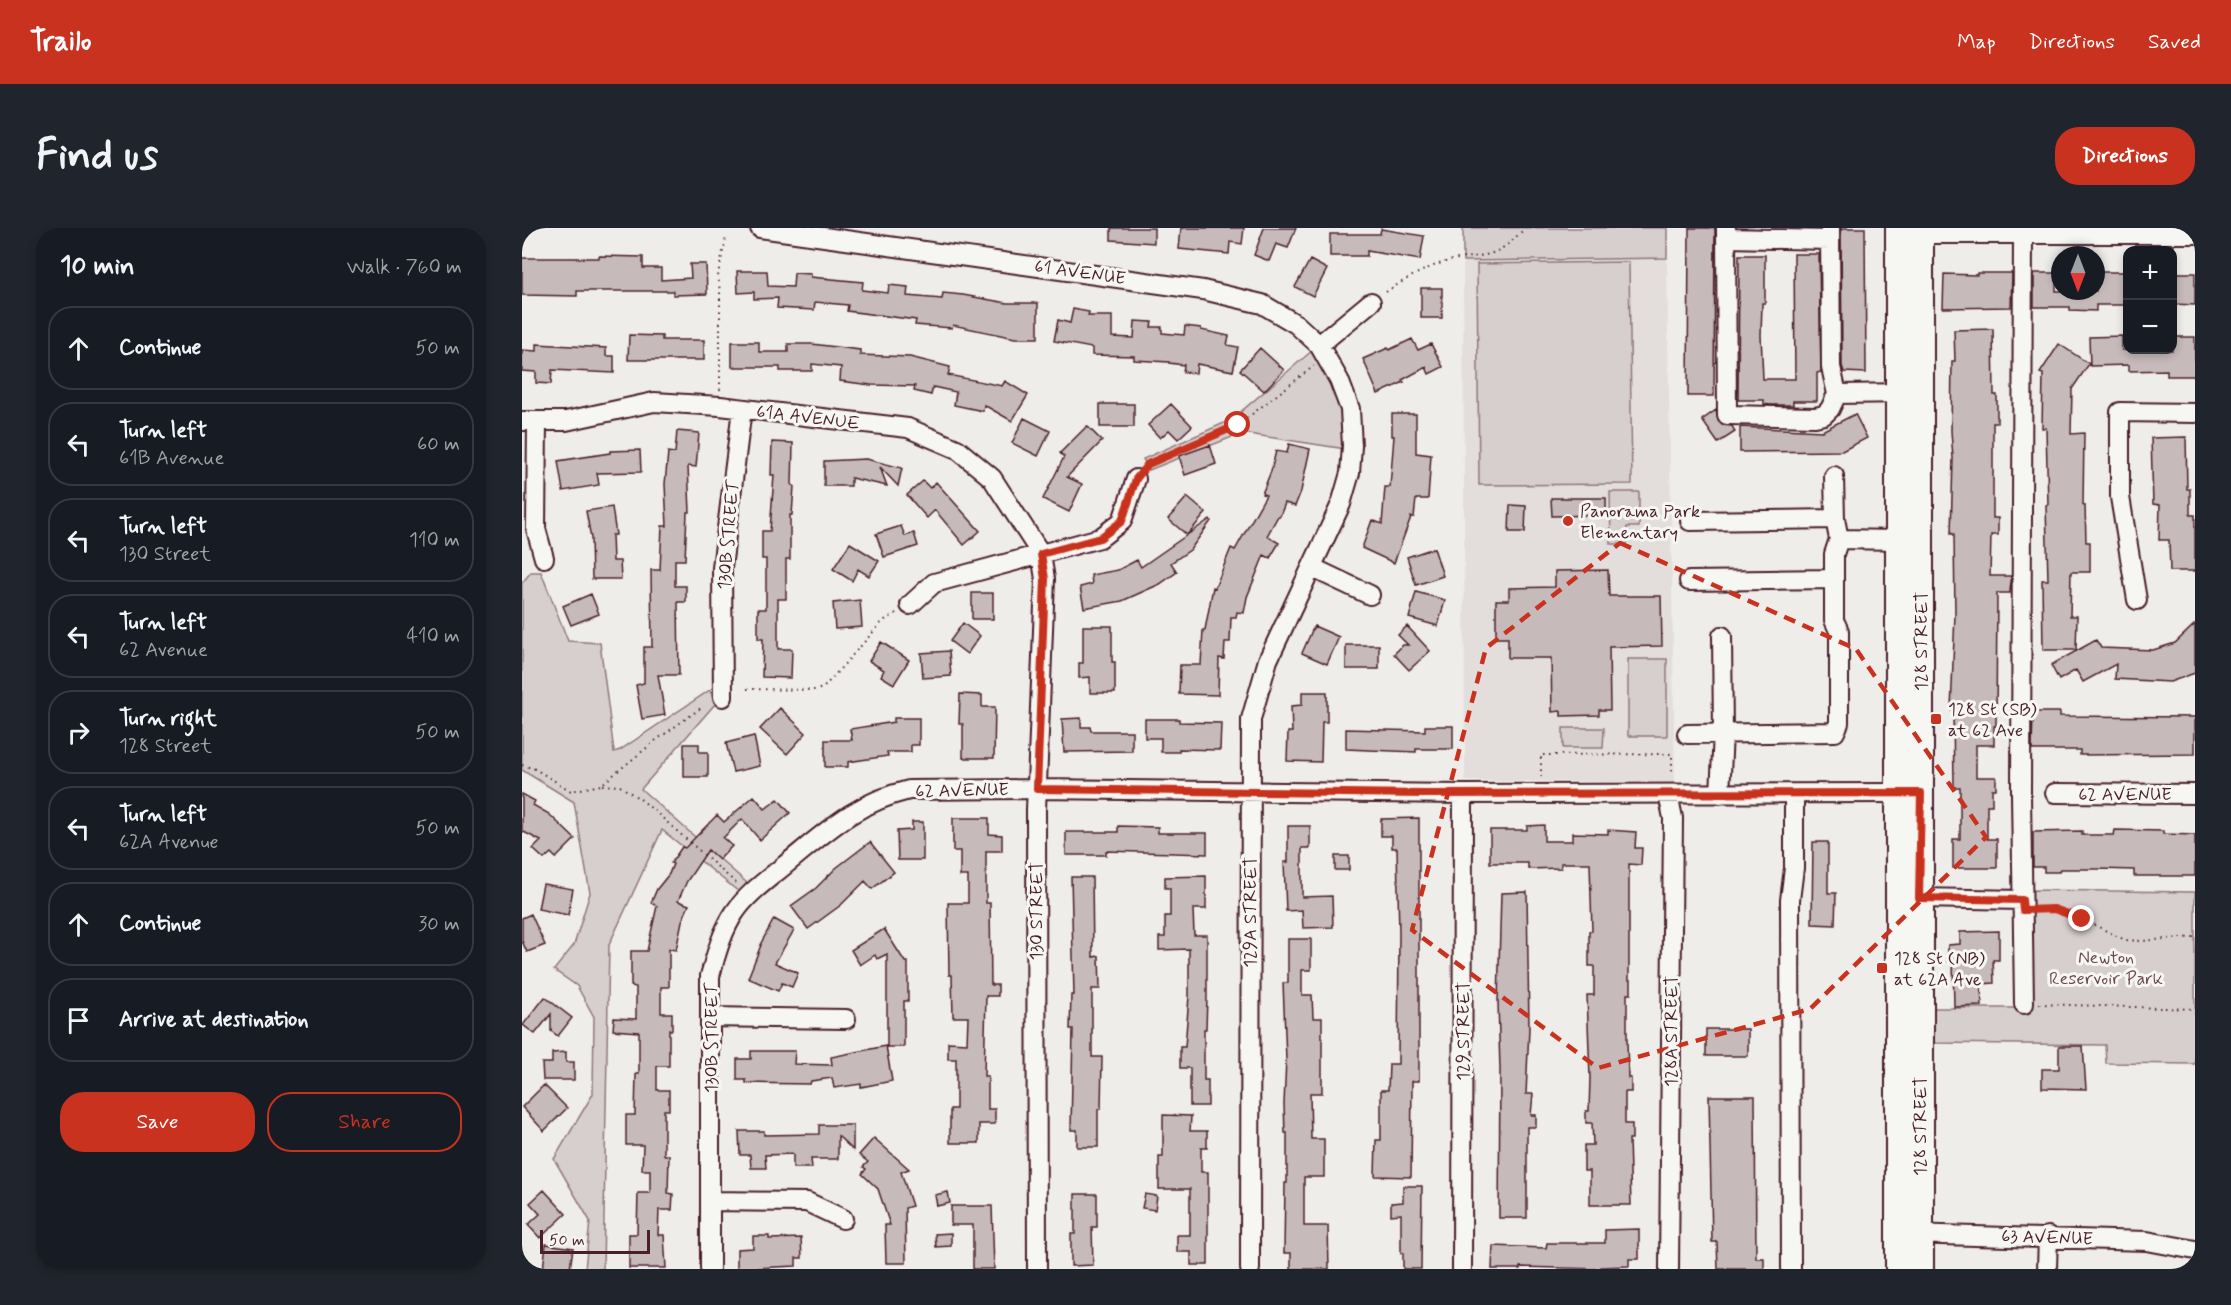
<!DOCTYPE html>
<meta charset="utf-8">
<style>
body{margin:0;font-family:Mynerve,sans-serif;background:#20242c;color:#f1f3f6}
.controls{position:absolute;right:18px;top:18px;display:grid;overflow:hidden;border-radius:12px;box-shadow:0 3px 9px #0003}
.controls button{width:54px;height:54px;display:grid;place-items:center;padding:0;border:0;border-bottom:2px solid #363941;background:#171b24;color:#f1f3f6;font:30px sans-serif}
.compass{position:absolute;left:1529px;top:18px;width:54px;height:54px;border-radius:50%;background:#171b24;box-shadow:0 3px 9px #0003;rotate:180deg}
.scale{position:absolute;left:18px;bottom:15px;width:110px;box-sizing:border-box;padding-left:6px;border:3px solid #4a1f2b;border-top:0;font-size:16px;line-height:21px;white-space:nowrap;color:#4a1f2b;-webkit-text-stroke:4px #f6f6f2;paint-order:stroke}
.stop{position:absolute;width:18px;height:18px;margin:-14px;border:4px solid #c8321e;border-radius:50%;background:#fff}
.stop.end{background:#c8321e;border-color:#fff;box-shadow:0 2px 6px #0008}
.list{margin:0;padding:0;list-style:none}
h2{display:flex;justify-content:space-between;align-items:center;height:78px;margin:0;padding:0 24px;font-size:26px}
h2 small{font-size:20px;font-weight:400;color:#9ea1a6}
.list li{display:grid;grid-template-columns:39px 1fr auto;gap:18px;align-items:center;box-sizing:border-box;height:84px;margin:0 12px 12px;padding:0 12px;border:2px solid #363941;border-radius:24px}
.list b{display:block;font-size:22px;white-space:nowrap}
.list p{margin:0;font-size:20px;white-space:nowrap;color:#9ea1a6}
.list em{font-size:20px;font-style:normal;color:#9ea1a6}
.actions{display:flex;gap:12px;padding:18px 24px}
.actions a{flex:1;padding:14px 0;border:2px solid #c8321e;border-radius:24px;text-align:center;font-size:21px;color:#c8321e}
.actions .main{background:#c8321e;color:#fff}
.icon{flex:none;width:33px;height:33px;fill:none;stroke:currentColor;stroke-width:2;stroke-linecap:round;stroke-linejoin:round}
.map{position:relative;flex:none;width:1673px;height:1041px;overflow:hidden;border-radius:24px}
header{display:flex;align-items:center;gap:36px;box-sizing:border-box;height:84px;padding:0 30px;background:#c8321e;color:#fff}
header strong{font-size:28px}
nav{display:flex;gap:33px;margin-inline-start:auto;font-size:21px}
.intro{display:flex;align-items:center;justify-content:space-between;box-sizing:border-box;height:144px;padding:0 36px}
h1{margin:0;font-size:42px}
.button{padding:15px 27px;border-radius:24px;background:#c8321e;color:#fff;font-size:21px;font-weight:700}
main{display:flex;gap:36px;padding:0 36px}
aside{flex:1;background:#171b24;border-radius:24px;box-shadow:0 3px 9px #0003}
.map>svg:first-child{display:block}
.built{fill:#e3dedc}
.green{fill:#d7cfce;stroke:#90777c;stroke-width:1.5}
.building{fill:#c6babb;stroke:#4a1f2b;stroke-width:1.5}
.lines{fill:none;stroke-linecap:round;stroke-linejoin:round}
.minor-casing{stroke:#4a1f2b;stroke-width:22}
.major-casing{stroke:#4a1f2b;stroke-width:28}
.path{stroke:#4a1f2b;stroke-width:2;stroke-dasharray:1.5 4.5;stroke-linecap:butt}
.minor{stroke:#f6f6f2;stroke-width:18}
.major{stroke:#f6f6f2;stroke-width:24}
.route{stroke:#c8321e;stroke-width:8}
.marked{fill:none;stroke:#c8321e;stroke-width:4.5;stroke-dasharray:12 8;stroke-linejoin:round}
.poi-dot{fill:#c8321e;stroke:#f6f6f2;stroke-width:2}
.labels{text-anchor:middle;stroke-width:6;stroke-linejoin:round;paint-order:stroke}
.street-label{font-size:18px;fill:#4a1f2b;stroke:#f6f6f2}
.poi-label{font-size:18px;fill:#4a1f2b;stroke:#f6f6f2;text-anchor:start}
.park-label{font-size:18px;fill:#6d4b54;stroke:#f6f6f2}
</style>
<header>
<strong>Trailo</strong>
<nav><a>Map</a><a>Directions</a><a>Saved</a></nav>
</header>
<div class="intro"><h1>Find us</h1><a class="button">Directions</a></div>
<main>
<aside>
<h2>10 min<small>Walk · 760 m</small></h2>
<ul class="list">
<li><svg class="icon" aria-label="ahead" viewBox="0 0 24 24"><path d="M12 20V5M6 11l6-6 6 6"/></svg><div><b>Continue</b></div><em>50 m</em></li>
<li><svg class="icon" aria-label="left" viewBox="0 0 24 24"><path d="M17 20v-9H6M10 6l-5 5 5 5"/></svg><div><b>Turn left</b><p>61B Avenue</p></div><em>60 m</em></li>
<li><svg class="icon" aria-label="left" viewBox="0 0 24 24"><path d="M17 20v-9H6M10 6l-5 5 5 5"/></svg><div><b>Turn left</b><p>130 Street</p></div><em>110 m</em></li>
<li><svg class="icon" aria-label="left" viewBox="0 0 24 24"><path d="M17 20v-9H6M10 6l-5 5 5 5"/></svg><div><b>Turn left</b><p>62 Avenue</p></div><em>410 m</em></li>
<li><svg class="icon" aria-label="right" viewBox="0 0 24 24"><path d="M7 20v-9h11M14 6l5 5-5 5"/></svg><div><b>Turn right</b><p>128 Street</p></div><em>50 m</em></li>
<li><svg class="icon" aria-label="left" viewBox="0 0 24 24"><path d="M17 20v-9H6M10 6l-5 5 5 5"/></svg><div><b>Turn left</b><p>62A Avenue</p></div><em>50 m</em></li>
<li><svg class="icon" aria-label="ahead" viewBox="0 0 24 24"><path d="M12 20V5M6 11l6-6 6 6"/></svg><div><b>Continue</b></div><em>30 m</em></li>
<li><svg class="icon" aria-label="arrive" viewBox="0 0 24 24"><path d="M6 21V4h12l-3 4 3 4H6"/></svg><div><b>Arrive at destination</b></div></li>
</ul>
<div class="actions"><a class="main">Save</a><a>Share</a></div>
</aside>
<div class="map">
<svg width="1673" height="1041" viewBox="0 0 1673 1041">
<rect width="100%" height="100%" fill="#efedea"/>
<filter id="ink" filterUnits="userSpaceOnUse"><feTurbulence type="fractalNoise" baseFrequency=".0167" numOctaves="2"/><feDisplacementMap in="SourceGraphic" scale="12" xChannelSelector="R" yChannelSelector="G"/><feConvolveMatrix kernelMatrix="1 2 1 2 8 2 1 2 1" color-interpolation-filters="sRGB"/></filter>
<g filter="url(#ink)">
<path class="built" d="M1145,30L1153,554L943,553L941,33Z"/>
<path class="green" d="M941,0H1145V30L941,33Z
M1107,34L1110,256L957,257L955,36Z
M792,121L813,153L824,221L720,205L627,242L621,231L709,192Z
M1088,264H1117V299H1105V316H1089Z
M9,344H19L46,413L78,415L92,524L98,522L188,462L193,476L119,561L225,655L217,664L140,602L87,717L81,1041H63L68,993L32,931L71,866L72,789L55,758L32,742L52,717L68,665L52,574L0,542V355Z
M1106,431H1145V508H1106Z
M1041,500H1082L1081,520H1041Z
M1505,662L1673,664V836L1584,835L1583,817L1411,815V780H1505Z"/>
<path class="building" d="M589,0H632V15L589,12Z
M659,0H722L720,16L708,14L707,26L657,21Z
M742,0H774L766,20L754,16L747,33L732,27Z
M1167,0H1193L1192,168H1166Z
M1319,0H1343L1344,145L1322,144L1320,138Z
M859,1L902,8L898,32L845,23V28H808V6H858Z
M1272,26H1297L1299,144L1295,145V173H1271V177H1248L1242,176V172H1216L1217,27H1243V75H1240L1239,107L1241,151H1273Z
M77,28L121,29V40H139V52L169,50L168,36H184L185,66L151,67V63H55V68L0,67V30H77Z
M788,32L805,41L791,68L773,59Z
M215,43H245L246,58L271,59L272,45L289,46V49L341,54L340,62L366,65L367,57L386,59L385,68L420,71L421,65L441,67L485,75H516V110H493L431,97L430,100L393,97L394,92L325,83L326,77L293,74L292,82L255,80L256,70L232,71V64L216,65Z
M1574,44H1605V77H1574V83L1548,82V79H1512V45H1534V63H1574Z
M1455,45H1490L1489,79L1421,80L1422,46L1455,47Z
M1650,45H1673V77L1650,76Z
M899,60H920V90H899Z
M551,81L567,84L566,88H590V109L612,110L613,93L630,94L629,99H640V105L662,107L663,98L679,100V102L707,108L705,117L716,119L711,143L675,136L674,145L661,144L662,137L647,135V134L612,132V128L570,127V120L532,113L536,92L548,95Z
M1471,101L1472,167H1475V195H1471V290H1476V307H1469L1468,348H1489L1488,365H1475L1474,498H1472V517H1454V549H1474V561H1470V577H1465V611H1475V640H1431V611H1438V559H1432L1431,482H1429L1433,386L1432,306H1429L1431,230L1429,203L1430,133H1433L1432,102Z
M107,107L140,108V112H182V132H106Z
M1600,108V122H1650V109H1673V148H1645V142L1607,143V137L1568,138L1567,109Z
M890,111L896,122L909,116L921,139L907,146L904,139L880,152L882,154L856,166L841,131L866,120L867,122Z
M210,114H237V124H266V116H290L338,122V127L388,129L428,139L426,147L480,158L483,153L506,167L490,193L462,177L461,183L432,177L434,164L411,159L409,167L392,163L393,158L349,157L318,153L319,139L290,136V143H258V139H210Z
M15,116L84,120V128H92V145L30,142L29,156L14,155V144L0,143V122L15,123Z
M1537,116L1567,136L1550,161L1549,206L1562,205L1561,277H1563L1564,314H1568V344H1549L1548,388H1555L1554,422H1521L1520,352H1526L1524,277H1526L1524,200H1520L1521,146L1518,145Z
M738,120L762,142L742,163L718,142Z
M578,176H612V199H578Z
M649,176L670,198L656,211L647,202L638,210L626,197Z
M1194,182L1196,193L1200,197L1210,198L1213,204L1196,215L1180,192Z
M870,186H894V225L909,227L906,271H894L892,289H889L872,335L840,320L850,292L860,296L863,259H868L872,208H870Z
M1333,186L1345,210L1320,223L1218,224V199L1300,203Z
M502,190L528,203L516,228L490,215Z
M565,198L580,213L545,249L560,256L547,284L521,271L542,229L538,225Z
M155,203L177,205L174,239L166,238L168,284H165L163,332H153V358H164V374H156L157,447H136L143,487L120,491L114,457L122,455V419H130L129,342H138L140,298H145L143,256L146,224L153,225Z
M1664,209L1665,261H1668V287H1673V343H1648L1647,312H1637L1638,277L1631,276L1629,210Z
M250,214L271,215L270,257L272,258L270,287H268V331H264V371H256V421H270L269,450L240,449L241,411H236V381H244V331H240V303H248L252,247H249Z
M767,216L788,221L779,263L773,278L763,275L758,288H756L745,308L757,315L748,330L742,327L725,369L722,385L715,384L714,389H709L708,414H703L702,431L697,430L696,467L657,466L658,437H679L681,402H683L691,359L693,360L709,320L713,322L744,267L740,266L749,243L754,223L765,225Z
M688,217L694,236L663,247L657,228Z
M118,222L119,244L75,245L77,257L41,263L36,233L88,225V223Z
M344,231L380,240L376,258L358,239L365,258L329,250V258H302V233Z
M401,253L408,260L414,254L458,303L442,317L413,282L405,290L385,267Z
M665,269L684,285L665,307L646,291Z
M1029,270H1084V287L1030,288Z
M988,277L1004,278L1003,304H987Z
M90,279L94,307H90L91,333H98L99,351H70L69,310L64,283Z
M688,291L689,293L668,322L649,335L655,344L638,356L600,373L562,380L558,359L570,356L569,347L596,342L615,332L619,339Z
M379,298L383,308L392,305L396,318L362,329L354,306Z
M328,315L357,333L347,348L336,341L330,353L311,341Z
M912,320L921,348L894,357L885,329Z
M1086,342L1087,368H1139L1140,418L1087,419L1088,482H1077V487L1039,488V483L1030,484L1029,430H986V410H974V372H987V360L1033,359V343Z
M894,364L923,372L916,398L887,390Z
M450,365H471V391H450Z
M69,366L77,386L49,397L41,378Z
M338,372L340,399L313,401L311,375Z
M441,395L458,408L445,426L428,413Z
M1673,396V445L1648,454L1593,451L1594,436L1561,454L1554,442L1537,452L1529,437L1574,412L1579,420L1631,422L1653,415Z
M561,398H590V434H593V465H568V449L557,450V435H561Z
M792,398L817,409L805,436L780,425Z
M885,398L908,423L887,442L872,426L881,417H886L876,407Z
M359,414L387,432L372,456L359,448L362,442L347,433Z
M824,417H857V441H824Z
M427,423L429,448L401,450L399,425Z
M780,464H805V494H800L799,534L765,533L766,504H770L769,478L780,477Z
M438,466L460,467V479H473L472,530H441V496H437Z
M258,480L284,505L265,526L238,501Z
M1511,484H1538V488L1673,489V526L1558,527V522H1510Z
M372,490H397V517H389V524H365L366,528L326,534V539H303V512H330L328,501L372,494Z
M559,490V499H568L569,503H610V523L542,524L540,491Z
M623,491H657V494L699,495L698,522L657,521V524H639V510H623Z
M903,498H931V521H894V524L824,521V501L903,503Z
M232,508L238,538L211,544L204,515Z
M162,516H177V524H186V549H162Z
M0,566L13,573L11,577L27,586L53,611L34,630L29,625L22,631L11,621L19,613L0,603Z
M232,568L243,581L256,571L268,585L238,612L220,591L201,610L210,618L197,632L186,622L165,653L156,673L167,677L160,693L154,722L147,721V759H139V785H150V802H147V838H135V862H147V882H142V927H147L146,965L151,966L150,982H137L136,1007H142L144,1040H107V1006H115L116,965H128V942H120L121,917H104V887H113L114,846H117V804L91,802L92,790L114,791V759L109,758V723H125L135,678L129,675L135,661L147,646L151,636L149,635L160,619L163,620L195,587L202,594Z
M431,590H467V606L480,607V623H464V675H468L469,757H476V768H464L462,848H466V881H473V896H457V915H428V881H434V831H426V814L445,815L446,789H431L430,747H427L426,675H446V648H438V623H431Z
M897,590V853H890L889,949L853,948L854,912H859V862H866L867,836H876L877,705L875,620H870V608H859V591Z
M390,594H401V632H376L375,603L390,602Z
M1022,597V613H1050V605L1086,606V602L1114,604L1113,620H1120L1119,637L1107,636V752H1109V766H1105V812L1106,850H1109V864H1103V896H1110V911H1107L1109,977H1068V943H1062V917H1071L1070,895H1064V883H1067L1068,850L1065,767H1072V738H1067V703H1070L1068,635H1039V640L1006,641V635H968V602H1005V598Z
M596,598L636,599V605H685V626L584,623V627H544V604H596Z
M766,598H788V620H780V669L810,668L811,699L781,700L780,682L764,683L762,634H766Z
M1593,602L1641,603V606L1673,607V648H1612V642L1577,641H1538L1537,644H1522V639H1511V604L1560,603V607H1592Z
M348,614L372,644L350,661L343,653L319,677L286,701L269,678L294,660L314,640Z
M1291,614H1306V665H1314L1313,697L1290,696Z
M813,628H827V642H813Z
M684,648V681H671L672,707H685V769L684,801H682V852H686V878H668V840H658V819H663L667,768V721L637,722V709H643V688H648V660H643V649Z
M549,649H570L571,729L577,728L578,761H570V829H580L579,881H576V919H555V902H549L551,801H548L549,767H552Z
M21,656L51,661L46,687L16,681Z
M1005,664L1007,801L1004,866H1011L1009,887H1014V899H1005V990H977L978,841L976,774L979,665Z
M9,686L23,717L5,724L0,713V690Z
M252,691L272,702L253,735L276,745L270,759L260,755L256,763L226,750L239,717H238Z
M362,701L383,734H386V773H382V819H365V726L355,731L353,727L338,737L329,722Z
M1477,703V732H1471L1472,755L1459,756L1460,778L1432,779L1431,733H1426V717L1438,716V704Z
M766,711H789V742H780V767H790L791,790H800V865H788L789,911H802V949H782V998H806L807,1041H769V1025H762L763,955H765V905H763L762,876L764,831L761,755H766Z
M23,769L50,790L36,808L29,803V786L13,806L1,797Z
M1184,801H1226V828H1184Z
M364,818L370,853L339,859V856L312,860L310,850L289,853L288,856L224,855V852H215V831H229V823H273L272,836L310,837L309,829Z
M1537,818H1561L1564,861L1520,860V841H1537Z
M44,824V834H52V852H21L20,835H30V825Z
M22,857L45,880L22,903L0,879Z
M1187,868H1233L1234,1030H1242V1041H1196L1195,1014H1190Z
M641,887L669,888L668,903H685V920H679V944H686V1037H669V1024H655V1007H668V961H637V929H641Z
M297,897H331V922L316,908V931H289L290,940H271V926L243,927L244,940H229L228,927H218L217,903H242V907L297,906Z
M352,910L387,941L379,944L390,978L383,980L384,1035H364L363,997H368L356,961L340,946L344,941L341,939L346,934L337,927Z
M881,958H900L899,1041H881V1025H879V986L869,987V975L881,974Z
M22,962L44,986L18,1010L6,997L18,986L8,975Z
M426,964L428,975L415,978L413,967Z
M553,966H575V999H570L571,1037L549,1038V1006H553Z
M623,966L635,968L633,982L620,980Z
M429,978H470L472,1041H451V997H429Z
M1117,1001V1031H1107V1038L1079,1039V1041L998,1039V1041H970L971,1018L1024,1020L1025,1015H1083V1002Z
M429,1005V1018L414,1019L413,1006Z
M231,1008H247V1011L279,1010L280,1030H274V1038L215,1041V1021L231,1020Z
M24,1016L51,1020L48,1041H21Z"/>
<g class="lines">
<defs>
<path id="minor" d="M238,0L681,62L740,76L774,96L797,117L817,152L828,181L830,218L828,245L819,276L746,432L729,491L728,1041
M1204,0L1205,187L1293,189L1302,187L1308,181L1315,166L1309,139L1308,0
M1501,0L1499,566L1502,776
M1387,6H1673
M1204,10L1308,12
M797,117L849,74
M1315,166L1388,165
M0,193H44L132,174L198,178L386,200L435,221L470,250L519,326L523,351L514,582L515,1041
M15,194L14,301L22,330
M1168,293L1313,291
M1317,311L1376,312
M791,340L848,367
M1167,353L1311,351
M1615,372L1598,269V184L1673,185
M388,377L412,355L578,310L600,293L614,251
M201,469L200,340L220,181
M1165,506L1313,504L1317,495V403L1312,392V326L1317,311L1313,291L1312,248
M1533,565L1673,566
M1146,566L1151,590L1147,1041
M1198,566L1201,505L1200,408
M1397,670L1500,672
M189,789L324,791
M188,973L285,974L321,991
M1387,1006L1625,1013L1673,1022
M188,1041V748C194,727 200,703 213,684C226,665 245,652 263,637C305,603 333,575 387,562L515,561L941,566L1388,565
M940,1041L941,566
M1269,1041L1268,672L1272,640V566
M1525,1041L1526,1008"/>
<path id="major" d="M1376,1041V0
M1399,1041V0"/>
</defs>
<use href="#minor" class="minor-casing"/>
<use href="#major" class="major-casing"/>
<path class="path" d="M864,64C882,52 903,40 923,34C964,23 969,36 1003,0
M198,162V65L196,46L204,10
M623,239L626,236L716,197L792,138
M225,461L295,462L302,459L361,393L376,384
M0,537L13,541L49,563L79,557L133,513L179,480
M1019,549V527L1150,526V544
M80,557L98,558L121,573L215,656
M1515,682L1532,681L1560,691L1603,712L1619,713L1673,709
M1517,776L1673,781"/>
<use href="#minor" class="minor"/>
<use href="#major" class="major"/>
</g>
</g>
<g class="lines" filter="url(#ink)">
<path class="route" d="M716,197L626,236L614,251L600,293L578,310L519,326L523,351L515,561L902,566L1399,565L1397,670L1500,672L1501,682L1532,681L1560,691"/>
</g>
<path class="marked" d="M1098,315L1334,421L1464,609L1288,781L1076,840L890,702L964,420Z"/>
<g class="poi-dot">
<circle cx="1046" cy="293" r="6"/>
<rect x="1408" y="485" width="12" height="12" rx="3"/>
<rect x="1354" y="734" width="12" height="12" rx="3"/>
</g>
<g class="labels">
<g class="street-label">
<text transform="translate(558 44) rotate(8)" y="6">61 AVENUE</text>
<text transform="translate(286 189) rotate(7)" y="6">61A AVENUE</text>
<text transform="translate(206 307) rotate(-85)" y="6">130B STREET</text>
<text transform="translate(1399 413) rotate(-90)" y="6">128 STREET</text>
<text transform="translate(440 562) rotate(-1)" y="6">62 AVENUE</text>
<text x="1603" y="572">62 AVENUE</text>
<text transform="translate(514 683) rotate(-90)" y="6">130 STREET</text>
<text transform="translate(728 684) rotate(-90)" y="6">129A STREET</text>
<text transform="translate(941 803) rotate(-90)" y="6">129 STREET</text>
<text transform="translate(1149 803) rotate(-90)" y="6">128A STREET</text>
<text transform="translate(189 810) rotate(-90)" y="6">130B STREET</text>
<text transform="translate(1398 898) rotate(-90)" y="6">128 STREET</text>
<text transform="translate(1525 1009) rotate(2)" y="6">63 AVENUE</text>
</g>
<g class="poi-label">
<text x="1058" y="289">Panorama Park<tspan x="1058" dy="21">Elementary</tspan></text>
<text x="1426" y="487">128 St (SB)<tspan x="1426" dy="21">at 62 Ave</tspan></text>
<text x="1372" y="736">128 St (NB)<tspan x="1372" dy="21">at 62A Ave</tspan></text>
</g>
<g class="park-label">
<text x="1584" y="735">Newton<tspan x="1584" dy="21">Reservoir Park</tspan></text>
</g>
</g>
</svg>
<div class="controls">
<button>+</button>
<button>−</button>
</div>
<svg class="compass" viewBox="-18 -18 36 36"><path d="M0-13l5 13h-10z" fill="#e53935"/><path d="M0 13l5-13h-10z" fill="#9ea1a6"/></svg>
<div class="scale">50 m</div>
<div class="stop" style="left:716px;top:197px"></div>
<div class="stop end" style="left:1560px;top:691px"></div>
</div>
</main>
